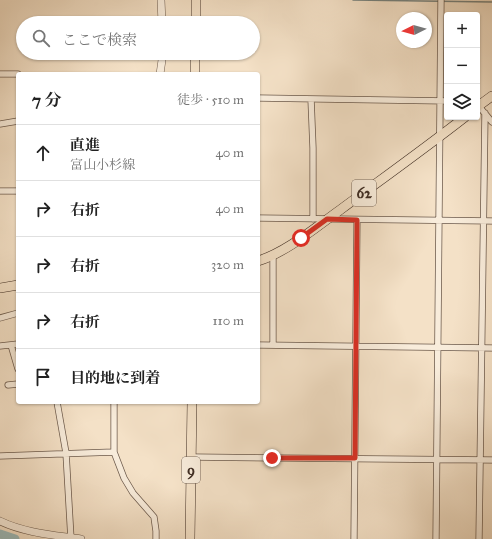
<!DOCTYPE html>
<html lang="ja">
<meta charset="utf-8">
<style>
body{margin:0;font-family:"IM FELL Great Primer","Noto Serif JP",serif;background:#f2f2f2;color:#222}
.controls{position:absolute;right:12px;top:12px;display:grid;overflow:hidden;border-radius:4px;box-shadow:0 1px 3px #0004}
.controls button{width:36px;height:36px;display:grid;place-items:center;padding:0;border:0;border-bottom:1px solid #e0e0e0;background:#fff;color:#222;font:20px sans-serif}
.compass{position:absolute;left:396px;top:12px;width:36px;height:36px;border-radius:50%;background:#fff;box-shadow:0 1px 3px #0004;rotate:265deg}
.stop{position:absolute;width:12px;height:12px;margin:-9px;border:3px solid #d93025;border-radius:50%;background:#fff}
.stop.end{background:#d93025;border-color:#fff;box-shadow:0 1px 4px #0008}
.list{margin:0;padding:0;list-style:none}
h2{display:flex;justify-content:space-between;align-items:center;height:52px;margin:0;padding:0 16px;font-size:17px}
h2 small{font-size:13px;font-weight:400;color:#767676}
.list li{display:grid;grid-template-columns:26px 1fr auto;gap:12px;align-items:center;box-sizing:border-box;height:56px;padding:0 16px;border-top:1px solid #e0e0e0}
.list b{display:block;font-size:15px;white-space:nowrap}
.list p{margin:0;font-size:13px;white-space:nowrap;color:#767676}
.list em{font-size:13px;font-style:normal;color:#767676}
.icon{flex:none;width:22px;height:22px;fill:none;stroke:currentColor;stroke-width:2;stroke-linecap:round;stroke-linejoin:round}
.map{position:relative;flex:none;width:492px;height:539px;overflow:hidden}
.search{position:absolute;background:#fff;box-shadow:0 1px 3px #0004;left:16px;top:16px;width:244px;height:44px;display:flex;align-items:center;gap:10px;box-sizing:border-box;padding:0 14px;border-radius:22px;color:#767676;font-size:15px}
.panel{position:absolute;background:#fff;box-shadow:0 1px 3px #0004;left:16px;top:72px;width:244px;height:332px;border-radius:4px}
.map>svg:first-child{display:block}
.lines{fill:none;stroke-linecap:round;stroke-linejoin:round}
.stream{stroke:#77837f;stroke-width:1.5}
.river{stroke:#9dbcbc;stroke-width:9}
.minor-casing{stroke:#6c5a4c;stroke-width:7}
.tertiary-casing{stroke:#6c5a4c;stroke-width:8}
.primary-casing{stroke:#3f2d23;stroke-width:10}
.minor{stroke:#f8ecdb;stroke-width:5.5}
.tertiary{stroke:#f8ecdb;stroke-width:7}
.primary{stroke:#f4e1c7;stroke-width:9}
.route{stroke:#d93025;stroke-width:5}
.labels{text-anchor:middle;stroke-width:4;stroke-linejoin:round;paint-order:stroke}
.shield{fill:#f8ecdb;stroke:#76665a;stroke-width:1}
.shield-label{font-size:15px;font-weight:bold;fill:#3f2d23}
</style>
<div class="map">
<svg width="492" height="539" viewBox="0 0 492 539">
<rect width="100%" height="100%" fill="#f4e1c7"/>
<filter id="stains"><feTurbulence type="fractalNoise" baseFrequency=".005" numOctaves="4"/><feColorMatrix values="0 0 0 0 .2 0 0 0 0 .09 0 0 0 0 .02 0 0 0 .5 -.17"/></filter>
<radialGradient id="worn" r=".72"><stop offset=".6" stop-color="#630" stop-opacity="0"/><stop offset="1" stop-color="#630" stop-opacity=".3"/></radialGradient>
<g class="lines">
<path class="stream" d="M353,0L492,2"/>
<path class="river" d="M0,534L15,539"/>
<defs>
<path id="minor" d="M0,74H18
M258,98L447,101
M311,99L313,148V219
M477,104L492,122
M0,124L18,121
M0,191H18
M258,218L492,221
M0,318L18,313
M11,345L18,369
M258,345L492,348
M273,345V254
M0,346L18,344
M8,385L18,384
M57,402L66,453L71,539
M114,402V452L124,478L133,493L154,517L156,531V539
M0,456L114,452
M191,457L492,460
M354,539L357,220
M436,539L441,0
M479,539L485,113"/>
<path id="tertiary" d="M161,0L162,23
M160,74L163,53
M0,521C25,533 54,535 81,539"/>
<path id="primary" d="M196,23V0
M195,74V53
M477,107L492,96
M258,261C287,252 316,227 340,210C382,179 424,149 465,117
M0,288L18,285
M190,539L192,402"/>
</defs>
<use href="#minor" class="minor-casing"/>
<use href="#tertiary" class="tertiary-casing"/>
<use href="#primary" class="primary-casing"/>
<use href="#minor" class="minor"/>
<use href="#tertiary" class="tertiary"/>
<use href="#primary" class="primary"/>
</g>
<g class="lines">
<path class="route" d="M272,458H355L357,220L327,219L301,238"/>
</g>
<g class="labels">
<g class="shield">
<rect x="352" y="180" width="24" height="26" rx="3"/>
<rect x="182" y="457" width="18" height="26" rx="3"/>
</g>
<g class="shield-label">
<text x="364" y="198">62</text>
<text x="191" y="475">9</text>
</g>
</g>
<rect width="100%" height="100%" filter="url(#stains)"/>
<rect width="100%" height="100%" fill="url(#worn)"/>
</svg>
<div class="controls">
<button>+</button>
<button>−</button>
<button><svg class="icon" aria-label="layers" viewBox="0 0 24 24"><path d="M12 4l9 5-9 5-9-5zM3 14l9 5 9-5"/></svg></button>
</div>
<svg class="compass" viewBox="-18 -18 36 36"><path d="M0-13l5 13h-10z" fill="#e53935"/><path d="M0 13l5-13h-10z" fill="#767676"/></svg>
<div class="stop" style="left:301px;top:238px"></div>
<div class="stop end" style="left:272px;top:458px"></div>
<div class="search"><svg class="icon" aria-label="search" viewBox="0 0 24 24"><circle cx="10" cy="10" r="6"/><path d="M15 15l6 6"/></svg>ここで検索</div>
<section class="panel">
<h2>7 分<small>徒歩 · 510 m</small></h2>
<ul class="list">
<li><svg class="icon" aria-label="ahead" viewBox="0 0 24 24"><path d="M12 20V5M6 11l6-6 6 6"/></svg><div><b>直進</b><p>富山小杉線</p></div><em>40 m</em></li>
<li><svg class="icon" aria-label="right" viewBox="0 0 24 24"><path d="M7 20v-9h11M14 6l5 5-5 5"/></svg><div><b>右折</b></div><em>40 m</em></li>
<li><svg class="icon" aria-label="right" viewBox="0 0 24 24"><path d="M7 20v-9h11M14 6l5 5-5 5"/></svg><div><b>右折</b></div><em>320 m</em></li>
<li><svg class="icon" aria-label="right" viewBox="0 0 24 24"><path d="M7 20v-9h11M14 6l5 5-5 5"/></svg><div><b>右折</b></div><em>110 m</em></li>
<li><svg class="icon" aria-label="arrive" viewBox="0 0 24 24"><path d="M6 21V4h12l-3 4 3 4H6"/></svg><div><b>目的地に到着</b></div></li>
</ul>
</section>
</div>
